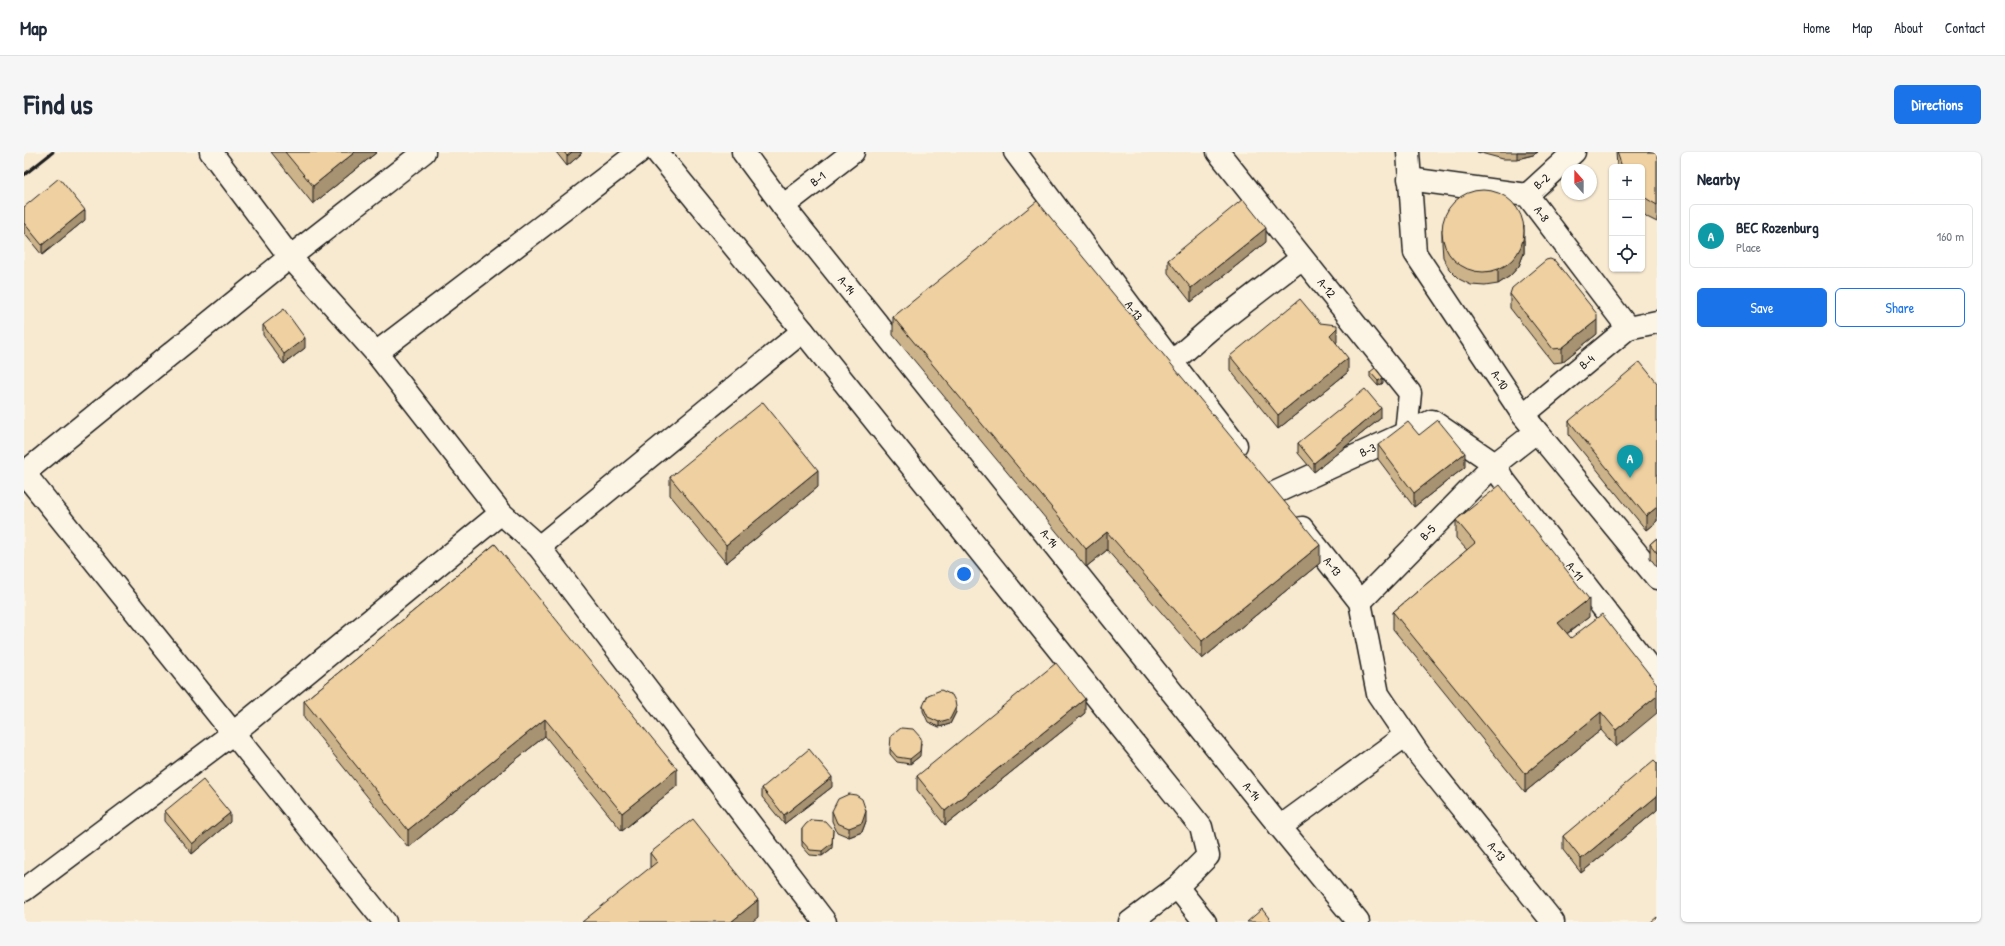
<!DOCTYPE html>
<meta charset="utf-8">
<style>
body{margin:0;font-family:"Patrick Hand",sans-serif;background:#f6f6f7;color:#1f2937}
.controls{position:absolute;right:12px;top:12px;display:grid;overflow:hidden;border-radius:6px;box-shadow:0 1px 3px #0004}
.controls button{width:36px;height:36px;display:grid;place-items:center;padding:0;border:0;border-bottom:1px solid #e0e1e3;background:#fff;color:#1f2937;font:20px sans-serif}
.compass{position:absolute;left:1537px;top:12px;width:36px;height:36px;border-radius:50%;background:#fff;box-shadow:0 1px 3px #0004;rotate:339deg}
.you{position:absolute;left:940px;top:422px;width:14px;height:14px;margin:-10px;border:3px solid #fff;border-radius:50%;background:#1a73e8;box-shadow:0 0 0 6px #1a73e833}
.badge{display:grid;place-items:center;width:26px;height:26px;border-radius:50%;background:#1a73e8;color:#fff;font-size:13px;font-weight:700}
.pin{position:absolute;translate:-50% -33px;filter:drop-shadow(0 1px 2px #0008)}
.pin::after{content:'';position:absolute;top:21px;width:14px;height:12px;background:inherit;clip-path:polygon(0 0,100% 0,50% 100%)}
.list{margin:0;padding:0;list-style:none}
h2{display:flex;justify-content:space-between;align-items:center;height:52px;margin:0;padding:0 16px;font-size:17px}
h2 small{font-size:13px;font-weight:400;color:#747a83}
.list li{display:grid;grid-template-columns:26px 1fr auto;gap:12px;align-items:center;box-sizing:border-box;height:64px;margin:0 8px 8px;padding:0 8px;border:1px solid #e0e1e3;border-radius:6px}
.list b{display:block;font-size:15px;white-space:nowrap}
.list p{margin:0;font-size:13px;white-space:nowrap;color:#747a83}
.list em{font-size:13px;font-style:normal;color:#747a83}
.actions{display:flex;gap:8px;padding:12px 16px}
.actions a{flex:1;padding:9px 0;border:1px solid #1a73e8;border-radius:6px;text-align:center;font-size:14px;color:#1a73e8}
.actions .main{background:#1a73e8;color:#fff}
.icon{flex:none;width:22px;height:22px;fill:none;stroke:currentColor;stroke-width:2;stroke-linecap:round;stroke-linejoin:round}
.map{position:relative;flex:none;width:1633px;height:770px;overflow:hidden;border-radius:6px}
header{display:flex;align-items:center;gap:24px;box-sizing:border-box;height:56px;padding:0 20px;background:#fff;border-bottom:1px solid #e0e1e3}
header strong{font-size:19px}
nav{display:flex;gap:22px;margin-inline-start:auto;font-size:14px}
.intro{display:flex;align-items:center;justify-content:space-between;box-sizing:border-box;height:96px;padding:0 24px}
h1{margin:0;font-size:28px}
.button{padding:10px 18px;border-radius:6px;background:#1a73e8;color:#fff;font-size:14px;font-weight:700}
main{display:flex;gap:24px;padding:0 24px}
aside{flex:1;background:#fff;border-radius:6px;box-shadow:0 1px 3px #0004}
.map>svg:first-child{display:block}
.built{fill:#f8ead1;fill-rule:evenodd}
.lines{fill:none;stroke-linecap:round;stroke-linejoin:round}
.minor-casing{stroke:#1c1c1c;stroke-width:25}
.minor{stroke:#fcf5e5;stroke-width:22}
.rail{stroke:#1c1c1c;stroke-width:3}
.wall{fill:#cdb38a;stroke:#1c1c1c}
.shaded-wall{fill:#a79271;stroke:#1c1c1c}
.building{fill:#eed0a1;stroke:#1c1c1c}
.labels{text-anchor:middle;stroke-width:3;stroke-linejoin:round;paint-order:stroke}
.street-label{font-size:12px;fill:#1c1c1c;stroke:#fcf5e5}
</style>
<header>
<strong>Map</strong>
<nav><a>Home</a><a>Map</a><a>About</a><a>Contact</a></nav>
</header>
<div class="intro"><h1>Find us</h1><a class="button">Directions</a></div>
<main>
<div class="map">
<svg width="1633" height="770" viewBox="0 0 1633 770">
<rect width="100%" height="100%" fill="#fcf5e5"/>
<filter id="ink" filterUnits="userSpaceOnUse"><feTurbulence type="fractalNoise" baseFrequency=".025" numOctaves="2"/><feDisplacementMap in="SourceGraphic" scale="8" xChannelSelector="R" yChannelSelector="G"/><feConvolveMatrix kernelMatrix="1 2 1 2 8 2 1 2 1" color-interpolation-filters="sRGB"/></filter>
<g filter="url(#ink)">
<path class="built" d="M0,0H1633V770H0ZM1588,15H1618V117H1588ZM1543,18H1567V42H1543Z"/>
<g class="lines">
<defs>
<g id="minor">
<path d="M187,0L266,105L352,201L477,361L515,395L801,770"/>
<path d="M633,0L779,179L1177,675L1184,704L1153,735L1106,770"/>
<path id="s1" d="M719,0L759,54L1256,675L1334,770"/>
<path id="s2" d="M991,0L1148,210L1212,293"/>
<path id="s3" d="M1194,0L1386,241L1382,281"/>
<path id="s4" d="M1384,0L1391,101L1499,263L1633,426"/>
<path id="s5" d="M1385,27L1503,43L1604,176"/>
<path id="s6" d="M1503,43L1550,0"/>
<path id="s7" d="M759,54L829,0"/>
<path d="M352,201L615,0"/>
<path d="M1148,210L1186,177L1278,106"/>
<path id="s8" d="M1499,263L1604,176L1633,170"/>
<path d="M0,321L361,770"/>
<path d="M0,321L266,105L400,0"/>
<path id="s9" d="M1250,341L1408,269L1471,312L1512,280"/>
<path id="s10" d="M1278,376L1336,450L1354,542L1396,604L1529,770"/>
<path d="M515,395L779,179"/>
<path id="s11" d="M1336,450L1471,312L1478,326L1633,525"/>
<path d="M1256,675L1382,583"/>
<path d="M1153,735L1181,770"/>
<path d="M0,738L208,582L477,361"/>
</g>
</defs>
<use href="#minor" class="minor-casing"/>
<use href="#minor" class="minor"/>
<path class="rail" d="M0,23L29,0"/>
</g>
<path class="wall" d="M247,0H353L289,52Z
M532,0H557V2L543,14Z
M1453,0H1514L1509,3L1493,7H1479Z
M1592,0H1633V70L1623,65L1618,60V15H1593Z
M0,55L61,68L18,103L0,81Z
M1418,77L1500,88V101L1495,114L1486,124L1474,132L1461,134L1447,133L1435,127L1425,117L1419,105L1418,91Z
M1242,90L1167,150L1144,121V108Z
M1486,142L1573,182L1538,210L1529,211L1486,156Z
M869,165L1296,411L1178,507L1083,398L1062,415L869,183Z
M1296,171L1313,190L1312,191L1324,220L1254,277L1206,218V204Z
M239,173L281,196L260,212L239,183Z
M1346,220L1359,231L1354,234L1346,225Z
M1633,231V369L1622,378L1545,283V269Z
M1357,266L1290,320L1274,301V291Z
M1395,283L1441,315L1390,355L1354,307V293Z
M646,325L794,335L702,411L646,343Z
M1432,368L1565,465L1543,482L1547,486L1633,532L1592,595L1577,578L1501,640L1369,477V460L1443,398L1432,386Z
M1633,386V415L1626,406V392Z
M471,392L653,634L598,679L521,584L384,695L280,566V549Z
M899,554L932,560L926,572L915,575L904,570L899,559Z
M1061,561L921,673L893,638V624Z
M866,597L896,604L886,612L873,610L866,602Z
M1633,611V658L1557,721L1539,698V684Z
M808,635L760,672L738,645V636Z
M141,659L206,670L168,702L141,669Z
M808,659L842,669L838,680L825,685L813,680L808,669Z
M778,677L808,696L798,704L786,703L778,694Z
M626,701L734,765L626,715Z"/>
<path class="shaded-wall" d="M331,0H353L289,52V34Z
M548,0H557V2L543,14V4Z
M1493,0H1514L1509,3L1493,7Z
M61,58V68L18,103V93Z
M1500,74V101L1495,114L1486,124L1474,132V118Z
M1242,76V90L1167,150V136Z
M1573,168V182L1538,210V196Z
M1313,176V190L1306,197V183Z
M281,186V196L260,212V202Z
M1324,206V220L1254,277V263Z
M1359,226V231L1354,234V229Z
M1357,256V266L1290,320V311Z
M1441,301V315L1390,355V341Z
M794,318V335L702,411V393Z
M1633,355V369L1622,378V364Z
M1083,380V398L1062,415V397Z
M1296,393V411L1178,507V489Z
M1565,447V465L1534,488V471Z
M1633,544V561L1592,595V578Z
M1061,547V561L921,673V659Z
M932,555V560L926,572L915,575V570Z
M1577,560V578L1501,640V622Z
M521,567V584L384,695V678Z
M897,591L896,604L886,612V607Z
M653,617V634L598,679V661Z
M808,625V635L760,672V663Z
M1633,644V658L1557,721V707Z
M842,659V669L838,680L825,685V676Z
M206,661V670L168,702V692Z
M809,678L808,696L798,704V699Z
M734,748V765L728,770H707Z"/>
<path class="building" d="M261,0H331L289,34Z
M540,0H548L543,4Z
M1593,0H1633V53L1623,47L1618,42V15H1598Z
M35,26L61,58L18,93L0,71V55Z
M1418 79a41 41 0 1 1 82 0a41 41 0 1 1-82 0Z
M1219,47L1242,76L1167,136L1144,108Z
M1013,49L1296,393L1178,489L1083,380L1062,397L869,165Z
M1526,107L1531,109L1573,162V168L1538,196L1529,197L1486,142L1488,136L1522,108Z
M1276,147L1296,171L1313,173V176L1306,183L1324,206L1254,263L1206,204Z
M260,157L281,186L260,202L239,173Z
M1616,210L1633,231V355L1622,364L1545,269Z
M1351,216L1359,226L1354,229L1346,220Z
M1341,237L1357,256L1290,311L1274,291Z
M739,250L794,318L702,393L646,325Z
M1414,268L1441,301L1390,341L1354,293L1384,270L1395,283Z
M1476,333L1565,447L1534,471L1547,486L1578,462L1633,532V544L1592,578L1577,560L1501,622L1369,460L1451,391L1432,368Z
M1633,386V401L1626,392Z
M471,392L653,617L598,661L521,567L384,678L280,549Z
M1032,511L1061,547L921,659L893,624Z
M917,538L928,543L931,549L932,555L926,567L915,570L904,565L899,554L904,543Z
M877,576L889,577L897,586L896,599L886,607L873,605L866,597L867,584Z
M785,597L808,625L760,663L738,636Z
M1630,608L1633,611V644L1557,707L1539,684Z
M179,628L206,661L168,692L141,659Z
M825,642L832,643L838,647L842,659L838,671L825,676L813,671L808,659L814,647Z
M669,667L734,748L707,770H558L633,710L626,701Z
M787,668L801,669L809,678L808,691L798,699L786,698L778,689V677L782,672Z
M1238,757L1248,770H1223Z
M1633,765V770H1627Z"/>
</g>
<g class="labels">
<g class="street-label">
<text dy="4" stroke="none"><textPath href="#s7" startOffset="44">B-1</textPath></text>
<text dy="4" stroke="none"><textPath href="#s6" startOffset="20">B-2</textPath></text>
<text dy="4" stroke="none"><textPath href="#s5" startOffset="143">A-8</textPath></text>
<text dy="4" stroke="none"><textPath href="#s1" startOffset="169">A-14</textPath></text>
<text dy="4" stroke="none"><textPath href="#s3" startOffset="174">A-12</textPath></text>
<text dy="4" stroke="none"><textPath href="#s2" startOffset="198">A-13</textPath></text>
<text dy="4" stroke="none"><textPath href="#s8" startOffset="83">B-4</textPath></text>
<text dy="4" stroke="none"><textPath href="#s4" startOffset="254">A-10</textPath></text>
<text dy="4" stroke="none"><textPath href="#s9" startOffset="103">B-3</textPath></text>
<text dy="4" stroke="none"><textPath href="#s11" startOffset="97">B-5</textPath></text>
<text dy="4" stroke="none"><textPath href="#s1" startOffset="493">A-14</textPath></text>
<text dy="4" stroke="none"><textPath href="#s10" startOffset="49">A-13</textPath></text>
<text dy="4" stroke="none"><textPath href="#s11" startOffset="327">A-11</textPath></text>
<text dy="4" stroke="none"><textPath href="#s1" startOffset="817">A-14</textPath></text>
<text dy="4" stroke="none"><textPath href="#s10" startOffset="385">A-13</textPath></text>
</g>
</g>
</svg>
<div class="controls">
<button>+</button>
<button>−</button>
<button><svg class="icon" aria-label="locate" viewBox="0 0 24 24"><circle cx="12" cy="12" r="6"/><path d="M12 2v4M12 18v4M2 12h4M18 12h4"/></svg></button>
</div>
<svg class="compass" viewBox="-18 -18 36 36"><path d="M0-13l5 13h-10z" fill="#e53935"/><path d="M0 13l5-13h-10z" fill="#747a83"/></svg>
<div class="you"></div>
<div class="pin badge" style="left:1606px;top:326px;background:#0f9aa8">A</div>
</div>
<aside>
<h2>Nearby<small></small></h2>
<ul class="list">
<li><span class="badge" style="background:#0f9aa8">A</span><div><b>BEC Rozenburg</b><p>Place</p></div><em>160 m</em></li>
</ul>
<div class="actions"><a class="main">Save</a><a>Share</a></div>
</aside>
</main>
